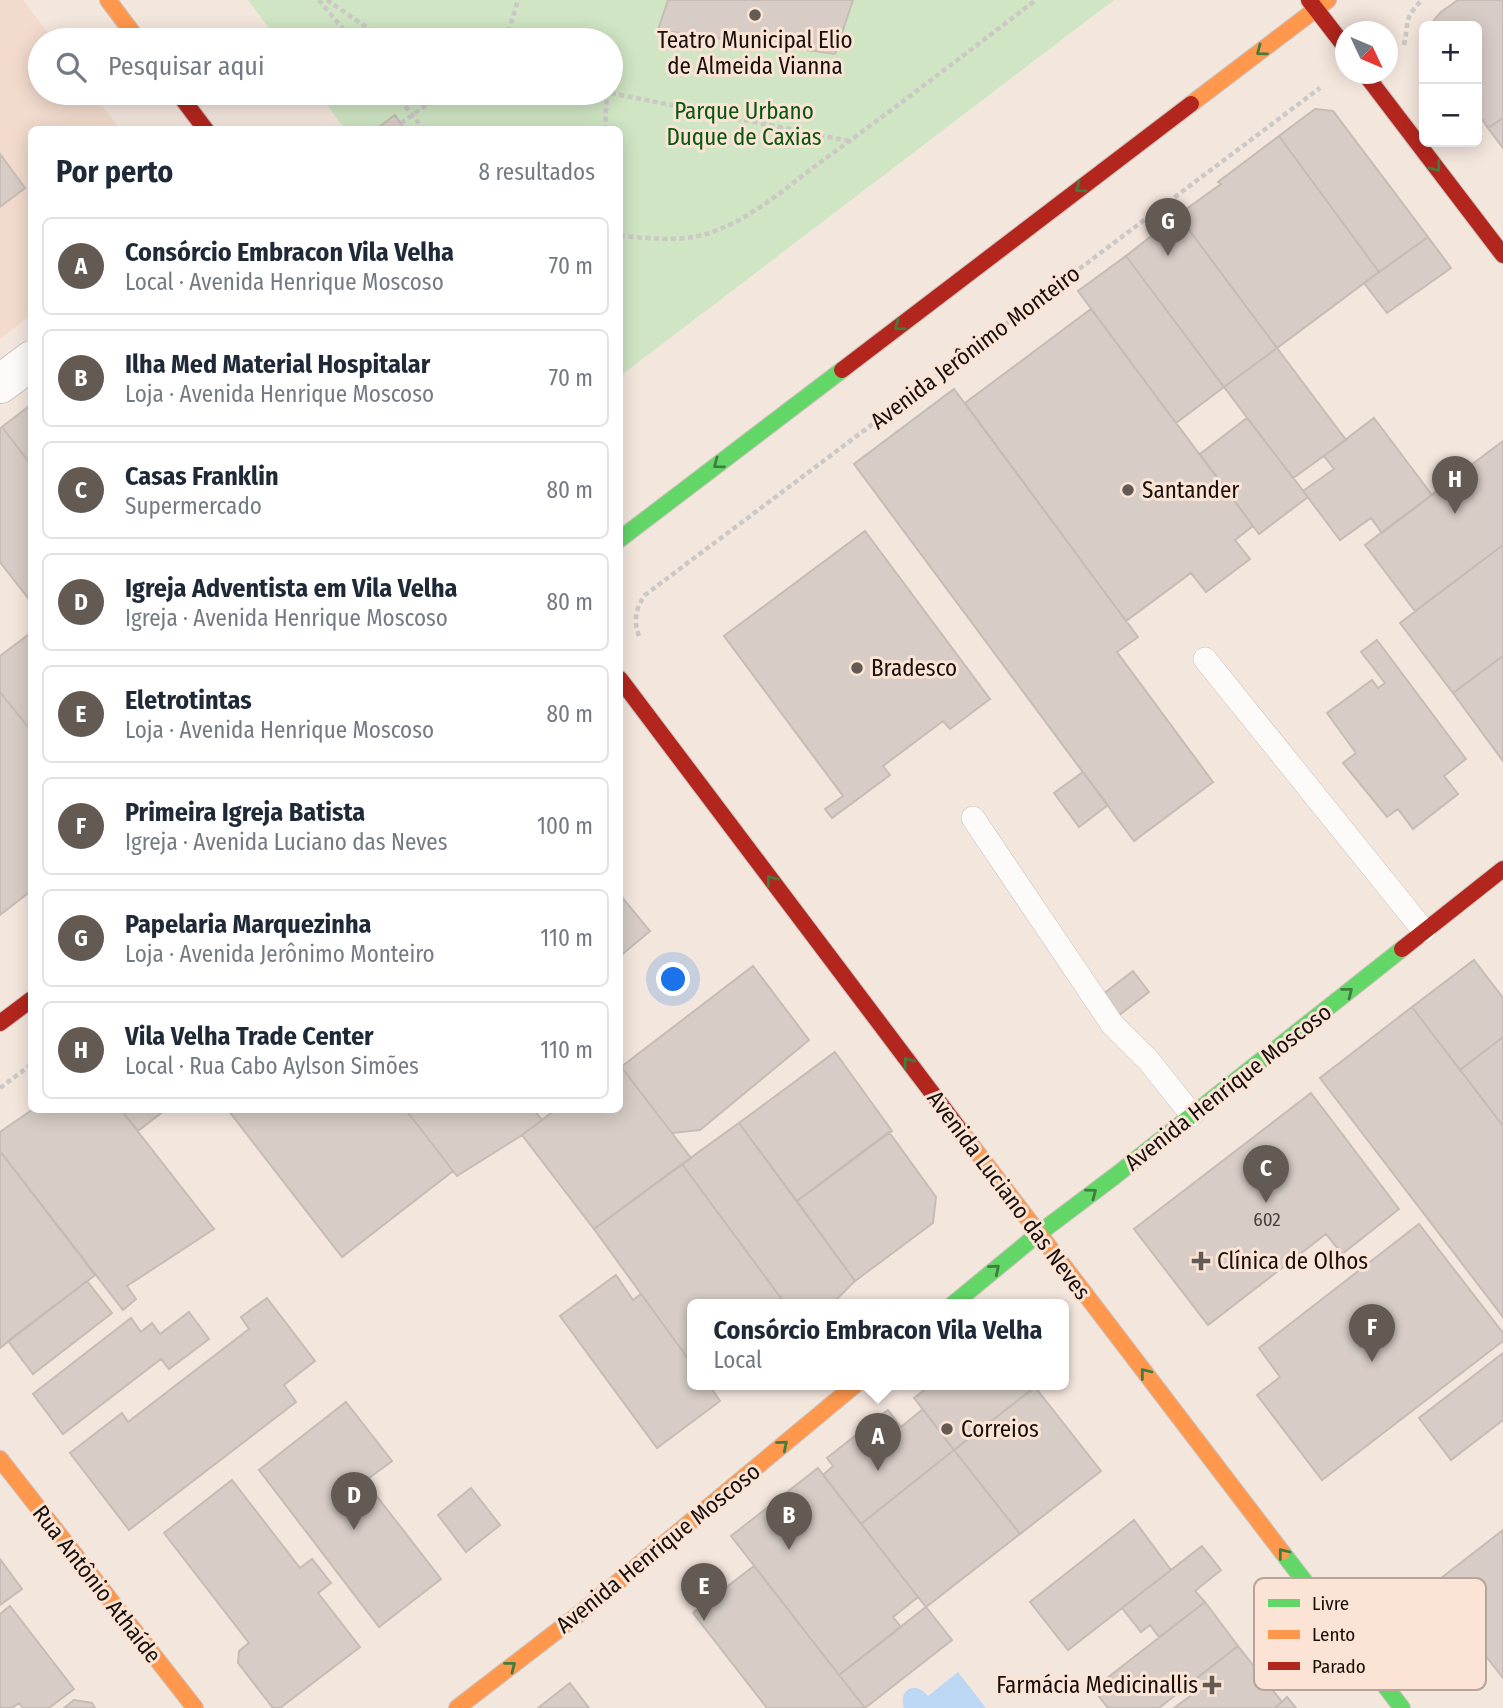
<!DOCTYPE html>
<html lang="pt">
<meta charset="utf-8">
<style>
body{margin:0;font-family:"Fira Sans Condensed",sans-serif;background:#f6f6f7;color:#1f2937}
.controls{position:absolute;right:21px;top:21px;display:grid;overflow:hidden;border-radius:10px;box-shadow:0 4px 18px #0003}
.controls button{width:63px;height:63px;display:grid;place-items:center;padding:0;border:0;border-bottom:2px solid #e0e1e3;background:#fff;color:#1f2937;font:35px sans-serif}
.compass{position:absolute;left:1335px;top:21px;width:63px;height:63px;border-radius:50%;background:#fff;box-shadow:0 4px 18px #0003;rotate:134deg}
.you{position:absolute;left:674px;top:980px;width:24px;height:24px;margin:-18px;border:5px solid #fff;border-radius:50%;background:#1a73e8;box-shadow:0 0 0 10px #1a73e833}
.badge{display:grid;place-items:center;width:46px;height:46px;border-radius:50%;background:#645a54;color:#fff;font-size:23px;font-weight:700}
.pin{position:absolute;translate:-50% -58px;filter:drop-shadow(0 2px 4px #0008)}
.pin::after{content:'';position:absolute;top:37px;width:24px;height:21px;background:inherit;clip-path:polygon(0 0,100% 0,50% 100%)}
.popup{position:absolute;left:687px;top:1299px;width:382px;height:91px;box-sizing:border-box;display:grid;place-content:center;border-radius:10px;background:#fff;filter:drop-shadow(0 2px 5px #0005);font-size:23px;white-space:nowrap;color:#747a83}
.popup b{font-size:26px;color:#1f2937}
.popup::after{content:'';position:absolute;left:50%;top:100%;margin-left:-14px;border:14px solid transparent;border-top-color:#fff}
.list{margin:0;padding:0;list-style:none}
h2{display:flex;justify-content:space-between;align-items:center;height:91px;margin:0;padding:0 28px;font-size:30px}
h2 small{font-size:23px;font-weight:400;color:#747a83}
.list li{display:grid;grid-template-columns:46px 1fr auto;gap:21px;align-items:center;box-sizing:border-box;height:98px;margin:0 14px 14px;padding:0 14px;border:2px solid #e0e1e3;border-radius:10px}
.list b{display:block;font-size:26px;white-space:nowrap}
.list p{margin:0;font-size:23px;white-space:nowrap;color:#747a83}
.list em{font-size:23px;font-style:normal;color:#747a83}
.icon{flex:none;width:38px;height:38px;fill:none;stroke:currentColor;stroke-width:2;stroke-linecap:round;stroke-linejoin:round}
.map{position:relative;flex:none;width:1503px;height:1708px;overflow:hidden}
.search{position:absolute;background:#fff;box-shadow:0 4px 18px #0003;left:28px;top:28px;width:595px;height:77px;display:flex;align-items:center;gap:18px;box-sizing:border-box;padding:0 24px;border-radius:38px;color:#747a83;font-size:26px}
.panel{position:absolute;background:#fff;box-shadow:0 4px 18px #0003;left:28px;top:126px;width:595px;height:987px;border-radius:10px}
.map>svg:first-child{display:block}
.built{fill:#f2dbcd}
.green{fill:#cfe5c3}
.water{fill:#bcd7f3}
.building{fill:#d7cdc6;stroke:#c6bcb5;stroke-width:2}
.lines{fill:none;stroke-linecap:round;stroke-linejoin:round}
.lane-casing{stroke:#cbc2bb;stroke-width:24}
.street-casing{stroke:#cbc2bb;stroke-width:40}
.fast-casing{stroke:#cbc2bb;stroke-width:18}
.slow-casing{stroke:#cbc2bb;stroke-width:18}
.jam-casing{stroke:#cbc2bb;stroke-width:18}
.path{stroke:#cbc8c5;stroke-width:4.5;stroke-dasharray:5 3.5;stroke-linecap:butt}
.lane{stroke:#fdfbfa;stroke-width:23}
.street{stroke:#fdfbfa;stroke-width:38}
.fast{stroke:#63d668;stroke-width:16}
.slow{stroke:#ff974d;stroke-width:16}
.jam{stroke:#b3261e;stroke-width:16}
.oneway{stroke:#417c3e}
.poi-dot{fill:#645a54;stroke:#fbe4d5;stroke-width:2.5}
.labels{text-anchor:middle;stroke-width:6;stroke-linejoin:round;paint-order:stroke}
.number-label{font-size:19px;fill:#48403a}
.poi-label{font-size:23px;fill:#170f0a;stroke:#fbe4d5;text-anchor:start}
.park-label{font-size:23px;fill:#06580e;stroke:#fbe4d5}
.street-label{font-size:23px;fill:#170f0a;stroke:#fbe4d5}
.key{fill:#fbe4d5;stroke:#b7a498;stroke-width:2}
.key-label{font-size:19px;fill:#170f0a}
</style>
<div class="map">
<svg width="1503" height="1708" viewBox="0 0 1503 1708">
<rect width="100%" height="100%" fill="#f3e6dd"/>
<path class="built" d="M0,0H23L53,40H40V93H92L120,129L32,130L31,315L0,339Z"/>
<path class="green" d="M248,0H1114L620,376V130L345,129L318,93H611V40H278Z"/>
<path class="water" d="M958,1672L986,1708H904C898,1688 916,1681 928,1696Z"/>
<path class="building" d="M668,0H853L835,54L658,30Z
M1458,0H1503V118L1488,128L1477,112V26H1431L1434,20L1441,12Z
M1315,109L1333,111L1428,237L1379,272L1279,136Z
M395,115L405,130H375Z
M1503,118V148L1488,128Z
M1279,136L1379,272L1277,348L1178,215L1221,184L1218,182Z
M0,154L25,188L0,207Z
M1178,215L1277,348L1224,387L1126,256Z
M1428,237L1451,268L1387,313L1364,283Z
M1126,256L1224,387L1176,423L1078,291Z
M1091,309L1253,526L1235,540L1250,559L1206,592L1191,573L1126,621L965,403Z
M1277,348L1346,440L1293,478L1224,387Z
M954,389L1138,637L1117,652L1213,782L1134,841L854,464Z
M32,404V466L2,427Z
M1247,418L1308,497L1259,534L1200,454Z
M1374,418L1432,495L1382,533L1371,518L1340,540L1303,491L1334,469L1324,456Z
M2,427L32,466V603L0,562V428Z
M1503,441V545L1415,611L1365,545Z
M865,531L990,699L950,729L943,721L883,766L890,775L832,818L825,809L843,796L724,636Z
M1503,545V656L1453,693L1400,623Z
M32,632V732L0,692V656Z
M1377,640L1466,759L1444,776L1458,794L1413,829L1398,809L1387,817L1343,763L1356,753L1327,713L1372,680L1378,688L1385,683L1361,652Z
M1503,656V761L1453,693Z
M0,692L32,732V890L0,915Z
M1083,772L1108,805L1079,827L1054,793Z
M620,895L650,931L620,956Z
M1474,960L1503,998V1037L1460,1070L1412,1007Z
M753,966L809,1040L700,1130L672,1133L621,1067Z
M1133,971L1149,992L1118,1016L1102,995Z
M1412,1007L1503,1126V1317L1320,1078Z
M1503,1037V1126L1460,1070Z
M835,1052L892,1131L797,1201L739,1123Z
M620,1065L691,1158L594,1229L522,1135L555,1110H620Z
M1311,1093L1399,1209L1342,1254L1326,1234L1208,1325L1134,1229Z
M32,1110H121L214,1229L127,1286L136,1299L123,1310L0,1151V1132Z
M121,1110H165L138,1131Z
M228,1110H406L453,1171L342,1257Z
M406,1110H534L542,1120L522,1135L457,1176Z
M739,1123L855,1281L831,1305H786L682,1164Z
M889,1132L936,1197L933,1223L855,1281L797,1201Z
M0,1151L95,1275L0,1348Z
M682,1164L781,1298L772,1305H692V1364L594,1229Z
M1419,1224L1503,1333V1341L1322,1480L1257,1395L1280,1377L1259,1348Z
M616,1275L633,1300L641,1294L692,1364V1385H709L720,1401L657,1448L560,1316Z
M87,1281L112,1313L33,1374L8,1341Z
M267,1298L315,1361L284,1385L296,1402L129,1530L70,1453L122,1413L128,1422L249,1329L241,1317Z
M189,1312L209,1339L169,1369L161,1359L63,1434L33,1394L131,1318L141,1332L152,1323L160,1334Z
M1503,1353V1420L1451,1460L1419,1418Z
M931,1385H1038L954,1450L914,1398Z
M1035,1387L1101,1471L1020,1534L954,1450Z
M346,1402L392,1461L365,1481L441,1579L379,1627L259,1470Z
M923,1409L954,1450L861,1524L823,1475L833,1466L827,1458L888,1410L901,1427Z
M954,1450L1020,1534L926,1607L861,1524Z
M818,1468L918,1597L893,1617L901,1627L839,1675L731,1536Z
M232,1480L300,1568L312,1559L331,1583L318,1593L360,1647L280,1708H273L238,1663L239,1651L249,1643L164,1533Z
M471,1488L500,1525L466,1552L438,1515Z
M1134,1520L1171,1570L1068,1650L1030,1602Z
M1503,1530V1678L1431,1586Z
M1202,1546L1221,1570L1195,1591L1205,1602L1159,1637L1150,1625L1141,1632L1122,1608Z
M0,1559L22,1589L0,1605Z
M754,1566L839,1675L865,1708H767L693,1613Z
M1205,1602L1238,1646L1159,1708H1108L1093,1689Z
M10,1606L74,1689L49,1708H23L19,1703L12,1708H0V1614Z
M926,1607L952,1640L865,1708L839,1675Z
M1238,1646L1282,1702L1274,1708H1174L1193,1694L1187,1686Z
M570,1683L589,1708H538Z
M1287,1697L1296,1708H1274L1282,1702Z
M74,1700L92,1703L95,1708H64Z"/>
<g class="lines">
<defs>
<path id="lane" d="M1205,659L1424,931
M973,818L1112,1024L1148,1060L1192,1115"/>
<path id="street" d="M0,384L32,360"/>
<path id="fast" d="M620,539L842,370
M952,1305L1038,1234L1115,1176L1402,949
M1282,1552L1402,1708"/>
<path id="slow" d="M108,0L138,40
M1191,104L1328,0
M960,1130L1282,1552
M0,1459L195,1708
M457,1708L583,1611L855,1385"/>
<path id="jam" d="M1309,0L1346,48
M1365,74L1503,255
M178,93L206,130
M842,370L1191,104
M620,679L960,1130
M1402,949L1503,869
M0,1023L32,999"/>
</defs>
<use href="#lane" class="lane-casing"/>
<use href="#street" class="street-casing"/>
<use href="#fast" class="fast-casing"/>
<use href="#slow" class="slow-casing"/>
<use href="#jam" class="jam-casing"/>
<path class="path" d="M319,0L352,40
M327,0L372,31L392,40
M506,40L518,0
M1404,45C1409,23 1403,19 1422,0
M395,93L424,130
M611,93L849,141
M401,123L443,93
M605,130L607,93
M620,236C651,238 685,243 715,231C755,216 788,186 822,161C894,109 965,54 1036,0
M639,636C633,620 636,608 645,595L1320,88
M0,1088L32,1064"/>
<use href="#lane" class="lane"/>
<use href="#street" class="street"/>
<use href="#fast" class="fast"/>
<use href="#slow" class="slow"/>
<use href="#jam" class="jam"/>
</g>
<defs><path id="oneway-chevron" d="M-2-3.5L2.5 0L-2 3.5" fill="none" stroke-width="1.6" stroke-linecap="round" stroke-linejoin="round" transform="scale(1.75)"/></defs>
<g class="oneway">
<use href="#oneway-chevron" transform="translate(1261 51) rotate(143)"/>
<use href="#oneway-chevron" transform="translate(1436 167) rotate(53)"/>
<use href="#oneway-chevron" transform="translate(1080 188) rotate(143)"/>
<use href="#oneway-chevron" transform="translate(899 326) rotate(143)"/>
<use href="#oneway-chevron" transform="translate(718 464) rotate(143)"/>
<use href="#oneway-chevron" transform="translate(771 880) rotate(-127)"/>
<use href="#oneway-chevron" transform="translate(1348 992) rotate(-38)"/>
<use href="#oneway-chevron" transform="translate(908 1062) rotate(-127)"/>
<use href="#oneway-chevron" transform="translate(1092 1193) rotate(-37)"/>
<use href="#oneway-chevron" transform="translate(995 1269) rotate(-40)"/>
<use href="#oneway-chevron" transform="translate(1145 1373) rotate(-128)"/>
<use href="#oneway-chevron" transform="translate(783 1445) rotate(-40)"/>
<use href="#oneway-chevron" transform="translate(1283 1553) rotate(-128)"/>
<use href="#oneway-chevron" transform="translate(511 1666) rotate(-38)"/>
</g>
<g class="poi-dot">
<circle cx="755" cy="15" r="7"/>
<circle cx="1128" cy="490" r="7"/>
<circle cx="857" cy="668" r="7"/>
<path d="M1197.5 1250.5h7v7h7v7h-7v7h-7v-7h-7v-7h7z"/>
<circle cx="947" cy="1429" r="7"/>
<path d="M1208.5 1674.5h7v7h7v7h-7v7h-7v-7h-7v-7h7z"/>
</g>
<g class="labels">
<g class="number-label">
<text x="1267" y="1226">602</text>
</g>
<g class="poi-label">
<text x="755" y="48" text-anchor="middle">Teatro Municipal Elio<tspan x="755" dy="26">de Almeida Vianna</tspan></text>
<text x="1142" y="498">Santander</text>
<text x="871" y="676">Bradesco</text>
<text x="1217" y="1269">Clínica de Olhos</text>
<text x="961" y="1437">Correios</text>
<text x="1198" y="1693" text-anchor="end">Farmácia Medicinallis</text>
</g>
<g class="park-label">
<text x="744" y="119">Parque Urbano<tspan x="744" dy="26">Duque de Caxias</tspan></text>
</g>
<g class="street-label">
<text transform="translate(975 347) rotate(-37)" y="8">Avenida Jerônimo Monteiro</text>
<text transform="translate(1228 1087) rotate(-38)" y="8">Avenida Henrique Moscoso</text>
<text transform="translate(1009 1195) rotate(53)" y="8">Avenida Luciano das Neves</text>
<text transform="translate(658 1548) rotate(-39)" y="8">Avenida Henrique Moscoso</text>
<text transform="translate(97 1584) rotate(52)" y="8">Rua Antônio Athaíde</text>
</g>
</g>
<rect x="1254" y="1578" width="232" height="112" rx="10" class="key"/>
<rect x="1268" y="1599" width="32" height="8" fill="#63d668"/>
<rect x="1268" y="1630" width="32" height="9" fill="#ff974d"/>
<rect x="1268" y="1662" width="32" height="8" fill="#b3261e"/>
<g class="key-label">
<text x="1312" y="1610">Livre</text>
<text x="1312" y="1641">Lento</text>
<text x="1312" y="1673">Parado</text>
</g>
</svg>
<div class="controls">
<button>+</button>
<button>−</button>
</div>
<svg class="compass" viewBox="-18 -18 36 36"><path d="M0-13l5 13h-10z" fill="#e53935"/><path d="M0 13l5-13h-10z" fill="#747a83"/></svg>
<div class="you"></div>
<div class="pin badge" style="left:878px;top:1471px">A</div>
<div class="popup"><b>Consórcio Embracon Vila Velha</b>Local</div>
<div class="pin badge" style="left:789px;top:1550px">B</div>
<div class="pin badge" style="left:1266px;top:1203px">C</div>
<div class="pin badge" style="left:354px;top:1530px">D</div>
<div class="pin badge" style="left:704px;top:1621px">E</div>
<div class="pin badge" style="left:1372px;top:1362px">F</div>
<div class="pin badge" style="left:1168px;top:256px">G</div>
<div class="pin badge" style="left:1455px;top:514px">H</div>
<div class="search"><svg class="icon" aria-label="search" viewBox="0 0 24 24"><circle cx="10" cy="10" r="6"/><path d="M15 15l6 6"/></svg>Pesquisar aqui</div>
<section class="panel">
<h2>Por perto<small>8 resultados</small></h2>
<ul class="list">
<li><span class="badge">A</span><div><b>Consórcio Embracon Vila Velha</b><p>Local · Avenida Henrique Moscoso</p></div><em>70 m</em></li>
<li><span class="badge">B</span><div><b>Ilha Med Material Hospitalar</b><p>Loja · Avenida Henrique Moscoso</p></div><em>70 m</em></li>
<li><span class="badge">C</span><div><b>Casas Franklin</b><p>Supermercado</p></div><em>80 m</em></li>
<li><span class="badge">D</span><div><b>Igreja Adventista em Vila Velha</b><p>Igreja · Avenida Henrique Moscoso</p></div><em>80 m</em></li>
<li><span class="badge">E</span><div><b>Eletrotintas</b><p>Loja · Avenida Henrique Moscoso</p></div><em>80 m</em></li>
<li><span class="badge">F</span><div><b>Primeira Igreja Batista</b><p>Igreja · Avenida Luciano das Neves</p></div><em>100 m</em></li>
<li><span class="badge">G</span><div><b>Papelaria Marquezinha</b><p>Loja · Avenida Jerônimo Monteiro</p></div><em>110 m</em></li>
<li><span class="badge">H</span><div><b>Vila Velha Trade Center</b><p>Local · Rua Cabo Aylson Simões</p></div><em>110 m</em></li>
</ul>
</section>
</div>
